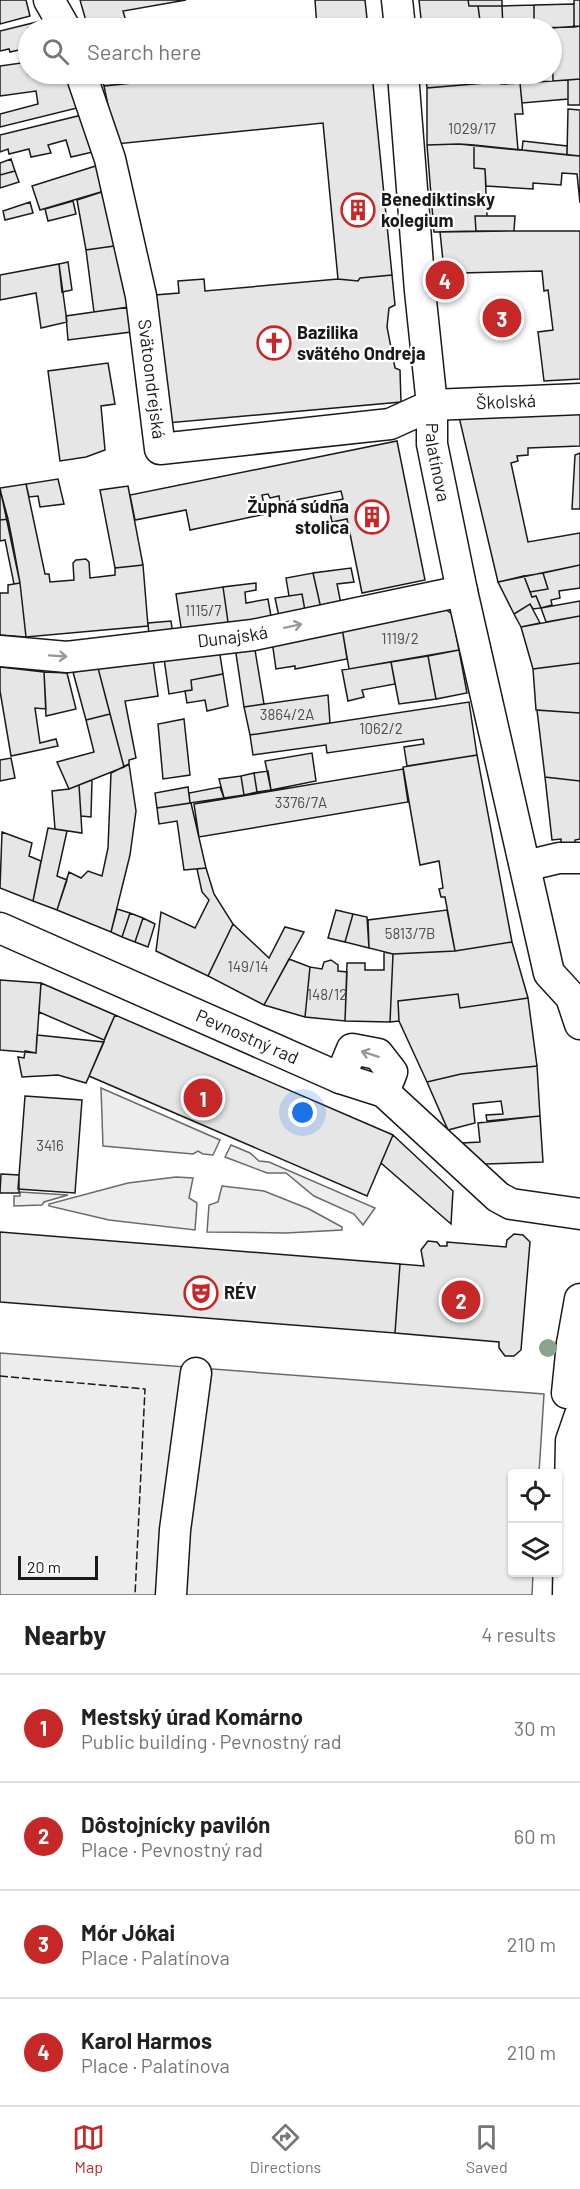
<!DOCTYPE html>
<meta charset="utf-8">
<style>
body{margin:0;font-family:Barlow,sans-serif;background:#f6f6f6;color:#222}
.controls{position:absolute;right:18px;bottom:18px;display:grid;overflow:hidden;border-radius:6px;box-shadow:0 2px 4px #0004}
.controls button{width:54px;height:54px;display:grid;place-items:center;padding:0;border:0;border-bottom:2px solid #e0e0e0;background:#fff;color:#222;font:30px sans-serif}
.scale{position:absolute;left:18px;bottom:15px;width:80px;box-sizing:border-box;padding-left:6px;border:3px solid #1a1a1a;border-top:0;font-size:16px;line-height:21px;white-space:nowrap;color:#1a1a1a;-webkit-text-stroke:4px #fff;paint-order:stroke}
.you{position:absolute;left:303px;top:1113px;width:21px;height:21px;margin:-15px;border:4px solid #fff;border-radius:50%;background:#1a73e8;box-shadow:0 0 0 9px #1a73e833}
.badge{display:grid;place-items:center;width:39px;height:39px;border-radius:50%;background:#c62828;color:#fff;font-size:20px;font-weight:700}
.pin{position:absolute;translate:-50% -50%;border:3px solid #fff;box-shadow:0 2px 6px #0006}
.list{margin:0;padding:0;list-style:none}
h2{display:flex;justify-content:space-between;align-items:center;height:78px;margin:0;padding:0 24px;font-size:26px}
h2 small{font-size:20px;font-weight:400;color:#767676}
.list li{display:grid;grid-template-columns:39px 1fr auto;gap:18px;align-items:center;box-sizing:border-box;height:108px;padding:0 24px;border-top:2px solid #e0e0e0}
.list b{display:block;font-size:22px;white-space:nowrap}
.list p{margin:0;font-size:20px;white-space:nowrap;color:#767676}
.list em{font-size:20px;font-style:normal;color:#767676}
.icon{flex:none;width:33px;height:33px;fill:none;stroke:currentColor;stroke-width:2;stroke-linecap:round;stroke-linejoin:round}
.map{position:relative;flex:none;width:580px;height:1595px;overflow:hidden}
.search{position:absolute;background:#fff;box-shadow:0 2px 4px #0004;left:18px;right:18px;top:18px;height:66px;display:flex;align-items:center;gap:15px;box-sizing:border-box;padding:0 21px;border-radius:33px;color:#767676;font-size:22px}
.sheet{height:510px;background:#fff}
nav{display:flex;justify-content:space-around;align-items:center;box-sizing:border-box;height:84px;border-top:2px solid #e0e0e0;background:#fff;font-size:16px;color:#767676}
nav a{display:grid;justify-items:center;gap:3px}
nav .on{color:#c62828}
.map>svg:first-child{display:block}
.green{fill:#ededed;stroke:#6a6a6a;stroke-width:1.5}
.building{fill:#e6e6e6;stroke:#1a1a1a;stroke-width:1.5}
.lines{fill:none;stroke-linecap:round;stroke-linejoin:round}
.minor-casing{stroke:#1a1a1a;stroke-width:33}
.minor{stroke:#fff;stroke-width:30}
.fence{stroke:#1a1a1a;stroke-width:1.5;stroke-dasharray:8 3;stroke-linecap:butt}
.tree{fill:#8aa48f}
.oneway{stroke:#989898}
.labels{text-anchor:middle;stroke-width:4.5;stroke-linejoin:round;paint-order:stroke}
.number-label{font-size:15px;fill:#4d4d4d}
.poi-label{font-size:18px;font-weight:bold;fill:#1a1a1a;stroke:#fff;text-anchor:start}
.street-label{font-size:18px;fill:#1a1a1a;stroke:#fff}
</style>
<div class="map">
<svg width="580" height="1595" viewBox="0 0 580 1595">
<rect width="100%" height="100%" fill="#fff"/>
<path class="green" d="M101,1088L220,1140L213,1155L203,1154L198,1151L193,1154L103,1146Z
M231,1145L250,1153L259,1161L269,1162L375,1208L363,1225L354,1214L314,1196L286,1173H267L225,1157Z
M176,1177L193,1178L189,1198L197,1203L195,1230L109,1220L49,1206V1204L128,1183Z
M222,1186L264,1191L309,1209L342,1227V1230L286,1233L207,1232L209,1205L218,1202Z
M20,1192L68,1195L44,1202L42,1205L14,1206V1196H20Z
M0,1353L544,1394L539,1473L512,1474V1572L533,1573L532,1595H0Z"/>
<path class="building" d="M0,0H26L30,16L0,24Z
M80,0H186L123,11L128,28H88Z
M315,0H365L368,28H317Z
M419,0H468L469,6H478L481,28H422Z
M468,0H502V6H469Z
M574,0H580V26L574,27Z
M574,4V27L534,28V5Z
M534,5V28H503L502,6Z
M478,6H502L503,28H481Z
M49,19L53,28H28V48L10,52L9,49L0,51V31Z
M580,26V79L553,81L552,28Z
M28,62V74H69L81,107L0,127V114L38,104L36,91L0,96V66Z
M101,74H141L144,81L104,86Z
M219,74H372L392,275L360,278L358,281L338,279L323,123L116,144L104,86Z
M426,74H496L497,82L427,88Z
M496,74H506L507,84L497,82Z
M580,79V105H568V80Z
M568,80V99L522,103L520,83Z
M497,82L501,84L520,83L523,114H515L518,150L459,144L427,145V88Z
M568,109L580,110V156L567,155Z
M86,114L97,151L71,157L66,140L48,145L51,153L31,157L29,149L9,154L8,149L0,152V135Z
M523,141L567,146V155L522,150Z
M459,144L474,145V168L485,169L487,216H475L476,231L434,232L427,145Z
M474,145L580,156V203L577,174L562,173L561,185L533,183V189L486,186L485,169L474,168Z
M11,159L15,171L0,175V163Z
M102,164L111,189L40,210L32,186Z
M15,171L19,182L0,188V175Z
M111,189L121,245L86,250L77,200Z
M73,201L76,214L48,221L45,209Z
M30,202L33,213L5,220L3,211Z
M475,216H515L514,231H476Z
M514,231H580V379L544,381L538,332L553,330L548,290L544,291L542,271L461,273L463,278L459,287H451L445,280L440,232Z
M121,245L129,307L94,312L86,250Z
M68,262L72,290L62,292L59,264Z
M59,264L67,322L41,328L36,293L0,300V275Z
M392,275L395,305L389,308L387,327L395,368L400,370L401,402L167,423L155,295L179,293L178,281L204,279L205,291L338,279L358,281L360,278Z
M128,307L131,332L68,340L66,316Z
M108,363L115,404L101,406L105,450L86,457L60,461L48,371Z
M580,412V446L528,448V455L517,456L518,461L511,463L528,542L580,533V565L498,582L459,417Z
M397,441L425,580L362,593L347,519L332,522L328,502L343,499L341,491L280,503L279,496L270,498L268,494L262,495L266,514L190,530L186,510L135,520L130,495Z
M580,453V509H572L575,455Z
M58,479L64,504L40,507L38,496L29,497L26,484Z
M26,484L45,574H49L50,582L74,580L73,563L76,560L86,559L89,562L90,578L115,575V568L143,565L148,626L26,637L20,583L0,488Z
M128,486L143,565L115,568L100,490Z
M0,493H1L8,519L0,520Z
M8,519L12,539L20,583L14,584L5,540L0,541V520Z
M580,565V588L559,591L560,598L551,600L552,605L541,608L536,596L532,597L530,592L548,589L543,573Z
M351,568L354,582L337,584L342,609L322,613L313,573Z
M313,573L322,613L306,616L302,594L289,596L286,578Z
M543,573L548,589L530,592L524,576Z
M524,576L532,597L536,596L541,608L533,609L530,604L514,614L498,582Z
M20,583L26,637L0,635V593H8V585Z
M256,583V590L245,592L246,603L268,599L272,622L229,629L223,587Z
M223,587L229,629L182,634L176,594Z
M302,594L306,616L280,621L275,598Z
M580,601V616L546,622L541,608Z
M530,604L540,623L521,627L514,614Z
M442,607L452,614L459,650L349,669L342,628Z
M580,616V663L533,669L521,627Z
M171,621L173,635L149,637L148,623Z
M342,628L347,659L295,669V666L276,669L272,641Z
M254,644L264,704L244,707L235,647Z
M219,649L223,674L191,680L192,690L169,694L164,658Z
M459,650L467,693L436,699L428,656Z
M428,656L436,699L399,704L391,662Z
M153,660L158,696L125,701L136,758L129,760V764L124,767L98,668Z
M391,662L395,684L362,690L364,697L348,701L342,670Z
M580,663V713L536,710L533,669Z
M0,667L44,672L46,709L35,708L40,743L56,739L58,746L11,756L0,691Z
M98,668L110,714L86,720L73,672Z
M44,672L67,673L76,709L46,716Z
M223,674L228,706L207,711L205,700L187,703L185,691L192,690L191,680Z
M328,695L330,723L250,735L244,707Z
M469,702L477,755L407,766L404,747L424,744L423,739L327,753L326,745L253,755L250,735Z
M537,710L580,713V781L545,777Z
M110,714L124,767L69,789L57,762L94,752L86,720Z
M184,719L190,775L163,779L158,724Z
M312,753L316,781L271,790L265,761Z
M477,755L512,942L455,951L445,897H441L439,889L443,888L439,861L420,865L403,767Z
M11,758L15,778L0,781V760Z
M129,764L136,811L130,855L111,932L57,910L69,872L81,878L88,871L102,876L108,848L111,773Z
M403,769L408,802L199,837L194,804Z
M268,771L271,790L257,792L254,773Z
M254,773L257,792L244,795L241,776Z
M241,776L244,795L224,798L219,779Z
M545,777L580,781V839L575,840V845H561V839L552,840Z
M92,780L91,817L81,816L79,785Z
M79,785L82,833L55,829L52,791L69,789Z
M188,787L190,803L157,808L155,793Z
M220,787L224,798L190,803L189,793Z
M191,803L206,868L184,870L177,821L159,824L157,808Z
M48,828L67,831L57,876L67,880L57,910L33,901Z
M2,832L32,843L29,856L41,861L33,901L0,888Z
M206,868L214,894L233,924L208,976L156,951L161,912L195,928L209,900L202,892L197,869Z
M117,909L130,913L122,937L111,932Z
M336,910L353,914L345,942L328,938Z
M447,910L455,951L393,954L369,948L368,920Z
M130,913L143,918L135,942L122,937Z
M353,914L367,917L369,948L345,942Z
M143,918L155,924L148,947L135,942Z
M233,924L269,958L285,927L304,932L264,1005L208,976Z
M512,942L528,998L460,1008L458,994L398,1001L399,1021L390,1022L393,954L455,951Z
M384,952L393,954L390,1022L345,1021L347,963H365V970H384Z
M289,959L310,967L305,1017L264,1005Z
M331,960L338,965V971L347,972L345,1021L305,1017L310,967L322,969L324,962Z
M0,980L41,983L36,1053L0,1050Z
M41,983L115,1015L104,1040L39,1012Z
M458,994L460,1008L528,998L537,1066L461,1074L427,1082L399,1021L398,1001Z
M115,1015L393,1135L367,1196L89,1076Z
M37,1035L104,1042L86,1083L58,1075L22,1077L18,1057L24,1058L25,1051L36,1053Z
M537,1066L540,1116L487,1121L486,1115L503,1114L501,1101L473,1104L475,1123L448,1130L427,1082L461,1074Z
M25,1096L82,1100L75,1193L18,1189Z
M540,1116L543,1162L485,1164L462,1143L480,1142L478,1123Z
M393,1135L453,1191L451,1224L381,1163Z
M1,1174L19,1175V1193H0Z
M0,1232L400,1264L395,1333L0,1302Z
M514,1234L523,1235L530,1242L521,1350L514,1356H505L499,1348V1342L395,1333L400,1264L424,1266L421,1250L428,1241L437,1242L440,1246H447V1242L506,1247L507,1240Z"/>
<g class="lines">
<defs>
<g id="minor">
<path d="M49,0L65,28"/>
<path d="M397,0L400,28"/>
<path id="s1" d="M81,74L110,159L141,296L160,449L390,424L432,405L580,399"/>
<path id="s2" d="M403,74L420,291L432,405V444L462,591L549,973L571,997L580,1024"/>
<path id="s3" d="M0,651L67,657L253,635L462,591"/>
<path d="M525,866L559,858H580"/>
<path id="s4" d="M0,928L340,1078L384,1092L498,1197L511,1204L580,1214"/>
<path d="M340,1078L352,1049L378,1054L392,1072L384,1092"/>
<path d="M580,1299L572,1344L580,1351"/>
<path d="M567,1393L572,1344"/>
<path d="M171,1595L175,1530L196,1373"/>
<path d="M568,1595L571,1441L580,1415"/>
</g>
</defs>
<use href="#minor" class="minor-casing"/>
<use href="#minor" class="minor"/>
<path class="fence" d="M0,1376L145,1389L135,1595"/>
</g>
<circle class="tree" cx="548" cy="1348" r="9"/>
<defs><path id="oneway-shaft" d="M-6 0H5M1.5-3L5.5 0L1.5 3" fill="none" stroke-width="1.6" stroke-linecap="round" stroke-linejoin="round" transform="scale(1.5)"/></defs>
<g class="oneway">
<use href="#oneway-shaft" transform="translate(293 626) rotate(-12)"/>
<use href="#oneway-shaft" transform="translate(58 656) rotate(4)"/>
<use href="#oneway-shaft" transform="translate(370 1054) rotate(-162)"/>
</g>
<defs>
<symbol id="building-ring" viewBox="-11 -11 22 22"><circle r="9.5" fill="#fff" stroke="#c62828" stroke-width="1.5"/><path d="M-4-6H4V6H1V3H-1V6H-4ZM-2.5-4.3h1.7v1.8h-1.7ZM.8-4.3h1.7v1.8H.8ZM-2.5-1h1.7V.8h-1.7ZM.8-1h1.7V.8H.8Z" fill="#c62828"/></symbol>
<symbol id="church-ring" viewBox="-11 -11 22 22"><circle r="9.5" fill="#fff" stroke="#c62828" stroke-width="1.5"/><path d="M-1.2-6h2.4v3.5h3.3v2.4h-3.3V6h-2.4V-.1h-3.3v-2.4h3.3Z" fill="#c62828"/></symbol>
<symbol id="theatre-ring" viewBox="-11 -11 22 22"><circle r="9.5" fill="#fff" stroke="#c62828" stroke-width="1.5"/><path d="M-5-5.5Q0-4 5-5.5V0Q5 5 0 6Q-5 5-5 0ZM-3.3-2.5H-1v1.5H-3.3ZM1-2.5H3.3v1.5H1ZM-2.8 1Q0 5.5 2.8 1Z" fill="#c62828"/></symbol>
</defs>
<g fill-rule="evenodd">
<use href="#building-ring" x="339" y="191" width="38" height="38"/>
<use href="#church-ring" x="255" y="324" width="38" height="38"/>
<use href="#building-ring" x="353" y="498" width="38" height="38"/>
<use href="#theatre-ring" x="182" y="1274" width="38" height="38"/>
</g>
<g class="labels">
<g class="number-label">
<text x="472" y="134">1029/17</text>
<text x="203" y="616">1115/7</text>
<text x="400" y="644">1119/2</text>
<text x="287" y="720">3864/2A</text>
<text x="381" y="734">1062/2</text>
<text x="301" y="808">3376/7A</text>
<text x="410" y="939">5813/7B</text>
<text x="248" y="972">149/14</text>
<text x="327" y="1000">148/12</text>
<text x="50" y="1151">3416</text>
</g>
<g class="poi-label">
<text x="381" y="206">Benediktinsky<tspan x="381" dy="21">kolegium</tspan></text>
<text x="297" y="339">Bazilika<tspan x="297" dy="21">svätého Ondreja</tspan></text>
<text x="349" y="513" text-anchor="end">Župná súdna<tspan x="349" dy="21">stolica</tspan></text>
<text x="224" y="1299">RÉV</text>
</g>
<g class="street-label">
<text dy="6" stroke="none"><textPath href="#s1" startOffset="314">Svätoondrejská</textPath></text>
<text dy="6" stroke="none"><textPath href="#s1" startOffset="736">Školská</textPath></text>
<text dy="6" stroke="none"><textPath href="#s2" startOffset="390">Palatínova</textPath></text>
<text dy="6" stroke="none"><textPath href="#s3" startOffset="234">Dunajská</textPath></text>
<text dy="6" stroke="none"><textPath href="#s4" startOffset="270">Pevnostný rad</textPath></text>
</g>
</g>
</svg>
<div class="controls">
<button><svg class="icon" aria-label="locate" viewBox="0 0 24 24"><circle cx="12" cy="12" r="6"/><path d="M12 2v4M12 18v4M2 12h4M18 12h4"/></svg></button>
<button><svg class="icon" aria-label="layers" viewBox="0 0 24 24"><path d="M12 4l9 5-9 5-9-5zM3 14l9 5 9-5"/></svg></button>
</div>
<div class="scale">20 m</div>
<div class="you"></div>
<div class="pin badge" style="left:203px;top:1098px">1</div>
<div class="pin badge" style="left:461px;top:1300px">2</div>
<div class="pin badge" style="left:502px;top:318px">3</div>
<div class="pin badge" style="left:445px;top:280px">4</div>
<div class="search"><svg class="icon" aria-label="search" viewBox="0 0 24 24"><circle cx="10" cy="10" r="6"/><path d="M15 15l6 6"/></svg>Search here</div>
</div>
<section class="sheet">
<h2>Nearby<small>4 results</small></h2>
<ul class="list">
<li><span class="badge">1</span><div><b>Mestský úrad Komárno</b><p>Public building · Pevnostný rad</p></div><em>30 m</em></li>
<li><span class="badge">2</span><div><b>Dôstojnícky pavilón</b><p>Place · Pevnostný rad</p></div><em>60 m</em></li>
<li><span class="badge">3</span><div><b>Mór Jókai</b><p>Place · Palatínova</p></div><em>210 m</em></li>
<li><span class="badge">4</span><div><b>Karol Harmos</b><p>Place · Palatínova</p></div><em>210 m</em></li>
</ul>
</section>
<nav>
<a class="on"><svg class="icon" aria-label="map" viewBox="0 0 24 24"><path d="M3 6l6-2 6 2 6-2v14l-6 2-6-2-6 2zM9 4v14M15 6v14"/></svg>Map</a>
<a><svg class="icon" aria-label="directions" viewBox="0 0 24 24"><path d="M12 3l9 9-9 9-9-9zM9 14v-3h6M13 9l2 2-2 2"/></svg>Directions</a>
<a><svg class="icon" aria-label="saved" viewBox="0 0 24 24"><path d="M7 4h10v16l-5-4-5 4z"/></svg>Saved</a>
</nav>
